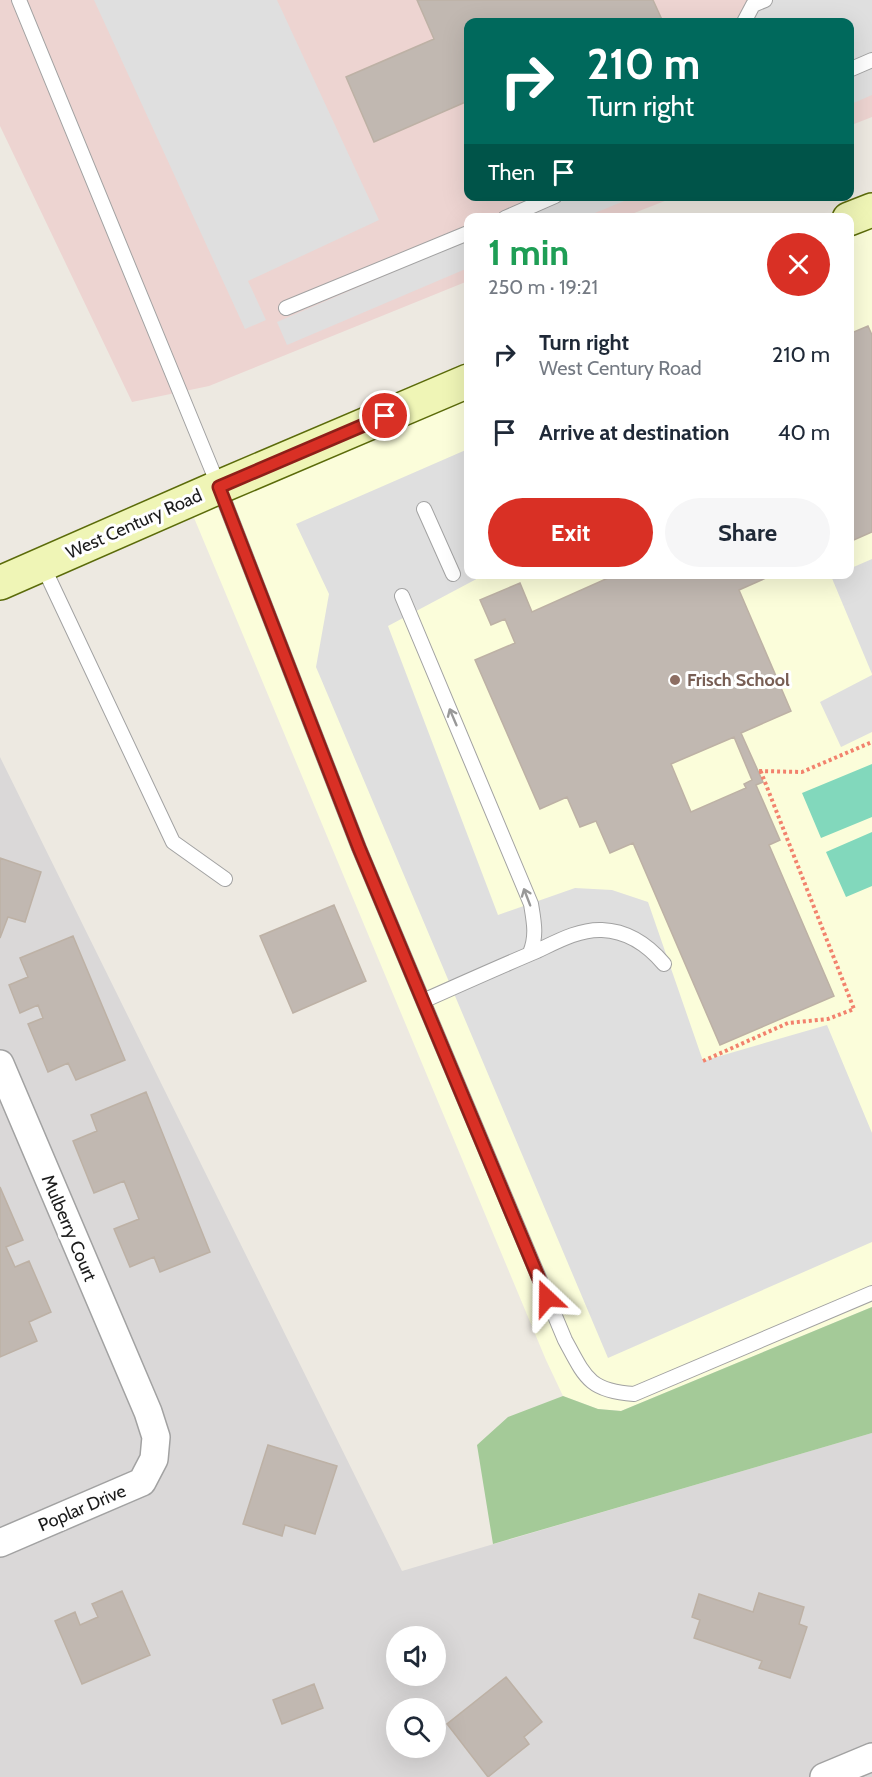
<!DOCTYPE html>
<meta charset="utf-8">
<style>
:root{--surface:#fff;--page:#f6f6f7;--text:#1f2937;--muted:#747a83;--accent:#d93025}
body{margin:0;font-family:Cabin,sans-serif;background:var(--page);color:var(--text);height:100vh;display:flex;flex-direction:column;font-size:22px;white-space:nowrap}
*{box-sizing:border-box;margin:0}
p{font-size:20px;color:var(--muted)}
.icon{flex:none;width:33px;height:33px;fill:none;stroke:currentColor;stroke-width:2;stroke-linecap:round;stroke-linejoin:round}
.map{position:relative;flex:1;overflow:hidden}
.side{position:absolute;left:464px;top:213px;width:390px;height:366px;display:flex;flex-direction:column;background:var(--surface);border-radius:12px;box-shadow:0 6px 24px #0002}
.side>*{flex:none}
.banner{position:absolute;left:464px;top:18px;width:390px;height:183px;border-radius:12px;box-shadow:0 6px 24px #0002;background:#00695c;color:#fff;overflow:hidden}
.fabs{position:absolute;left:386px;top:1626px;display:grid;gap:12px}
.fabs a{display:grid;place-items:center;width:60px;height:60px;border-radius:50%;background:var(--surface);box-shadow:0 6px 24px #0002;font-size:30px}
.pin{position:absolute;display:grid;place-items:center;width:51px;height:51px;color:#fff;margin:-26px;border:3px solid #fff;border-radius:50%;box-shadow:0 2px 6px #0007}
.me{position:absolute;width:66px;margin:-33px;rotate:337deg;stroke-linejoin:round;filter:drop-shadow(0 0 4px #0008)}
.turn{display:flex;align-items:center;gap:21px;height:126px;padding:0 24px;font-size:27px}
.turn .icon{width:78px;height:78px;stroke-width:2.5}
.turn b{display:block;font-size:42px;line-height:51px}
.then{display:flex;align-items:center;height:57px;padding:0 24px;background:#0003;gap:12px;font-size:22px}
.round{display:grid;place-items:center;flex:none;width:63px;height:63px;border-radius:32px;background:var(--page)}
.summary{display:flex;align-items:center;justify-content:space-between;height:102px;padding:0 24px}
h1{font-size:36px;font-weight:700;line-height:45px;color:#1e9e55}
.button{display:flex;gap:12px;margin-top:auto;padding:12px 24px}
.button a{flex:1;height:69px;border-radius:36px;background:var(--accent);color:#fff;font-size:24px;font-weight:700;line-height:69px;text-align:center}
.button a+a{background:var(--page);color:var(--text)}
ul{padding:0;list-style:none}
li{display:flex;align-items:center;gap:18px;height:78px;padding:0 24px}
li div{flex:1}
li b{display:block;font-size:22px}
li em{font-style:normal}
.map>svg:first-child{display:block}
.residential{fill:#dad8d8;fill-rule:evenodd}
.commercial{fill:#edd4d1}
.education{fill:#fbfdda}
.forest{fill:#a4ca98}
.pitch{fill:#82d8bc}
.parking{fill:#dfdfdf}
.building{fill:#c1b8b1;stroke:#bdb1a5;stroke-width:1.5;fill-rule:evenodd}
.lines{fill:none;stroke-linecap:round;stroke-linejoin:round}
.lane-casing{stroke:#a2a2a2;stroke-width:16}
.street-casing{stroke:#a2a2a2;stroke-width:30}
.secondary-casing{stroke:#5b6b0a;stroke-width:36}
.path{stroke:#f2826d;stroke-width:4;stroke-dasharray:3 3;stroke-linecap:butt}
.lane{stroke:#fff;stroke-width:14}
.street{stroke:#fff;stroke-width:27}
.secondary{stroke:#eff5b6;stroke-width:33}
.oneway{stroke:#989898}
.route-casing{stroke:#8d1f18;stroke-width:15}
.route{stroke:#d93025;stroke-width:10}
.education-dot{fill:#8d6e63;stroke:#fff;stroke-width:2}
.labels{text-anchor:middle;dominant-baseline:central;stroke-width:6;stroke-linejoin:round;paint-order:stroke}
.street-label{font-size:18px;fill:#1b1b1b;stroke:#fff}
.education-label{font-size:18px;font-weight:bold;fill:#785e54;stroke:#fff;text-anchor:start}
</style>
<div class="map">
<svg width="872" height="1777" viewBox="0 0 872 1777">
<rect width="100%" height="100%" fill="#ede9e1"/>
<path class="residential" d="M 0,757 L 402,1571 L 872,1433 L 872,1777 L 0,1777 ZM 396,1636 L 435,1636 L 435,1676 L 396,1676 ZM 396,1708 L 435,1708 L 435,1748 L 396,1748 Z"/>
<path class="commercial" d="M 0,0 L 872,0 L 872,117 L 849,126 L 849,22 L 468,22 L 468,196 L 675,197 L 624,217 L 468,218 L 468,281 L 209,386 L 132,402 L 0,126 Z"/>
<path class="education" d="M 872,210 L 872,1307 L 621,1411 L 598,1409 L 563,1396 L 546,1360 L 187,501 L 468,381 L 468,574 L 849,574 L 849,219 Z"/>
<path class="forest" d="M 872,1307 L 872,1433 L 493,1544 L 477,1445 L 508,1417 L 563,1396 L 598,1409 L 621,1411 Z"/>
<path class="pitch" d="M 872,764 L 872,817 L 821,838 L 802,793 Z
M 872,832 L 872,886 L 846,897 L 826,852 Z"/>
<path class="parking" d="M 94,0 L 277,0 L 379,220 L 248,281 L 266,320 L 245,329 Z
M 748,0 L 872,0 L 872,95 L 849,105 L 849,22 L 758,22 Z
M 571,197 L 634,197 L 585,217 L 522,218 Z
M 468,240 L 468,268 L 287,345 L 277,322 Z
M 468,449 L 468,574 L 484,575 L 388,626 L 498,915 L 575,888 L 612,890 L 648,902 L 703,1061 L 827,1025 L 872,1133 L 872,1242 L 608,1358 L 316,667 L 329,594 L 296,524 Z
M 872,559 L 872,674 L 831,576 L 849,574 L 849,569 Z
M 872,675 L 872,732 L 841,747 L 820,702 Z"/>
<path class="building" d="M 417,0 L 653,0 L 663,22 L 468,22 L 468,101 L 374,142 L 346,77 L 434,39 Z
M 868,326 L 872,335 L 872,532 L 849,542 L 849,334 Z
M 617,574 L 775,574 L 739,590 L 791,711 L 741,733 L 763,782 L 756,785 L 780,840 L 769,845 L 834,996 L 720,1045 L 633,843 L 610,853 L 596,821 L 580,827 L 567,797 L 540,809 L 475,660 L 515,643 L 505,619 L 491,625 L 480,600 L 520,583 L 532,612 ZM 734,737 L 752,780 L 744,784 L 746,788 L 691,812 L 671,764 Z
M 0,858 L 41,872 L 25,922 L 8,917 L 0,938 Z
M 334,905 L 366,981 L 293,1013 L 260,936 Z
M 73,936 L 125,1060 L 76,1080 L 68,1063 L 48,1072 L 28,1024 L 43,1018 L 38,1005 L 20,1013 L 9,985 L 28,977 L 20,958 Z
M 146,1092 L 210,1252 L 160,1272 L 154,1257 L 130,1267 L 114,1229 L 139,1219 L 124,1181 L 94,1193 L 73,1141 L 97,1131 L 91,1115 Z
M 0,1187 L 23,1240 L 6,1247 L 15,1267 L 29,1261 L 51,1312 L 29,1322 L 37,1341 L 0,1357 Z
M 268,1445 L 337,1466 L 315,1534 L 285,1525 L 282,1536 L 243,1524 Z
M 122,1591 L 150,1655 L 82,1684 L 55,1621 L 75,1612 L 80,1625 L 98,1617 L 92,1604 Z
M 759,1593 L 804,1607 L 799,1624 L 807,1627 L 790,1678 L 759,1668 L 762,1661 L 694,1638 L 700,1620 L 692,1617 L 699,1594 L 753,1612 Z
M 506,1677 L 542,1722 L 524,1737 L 529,1744 L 488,1777 L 447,1724 Z
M 314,1684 L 323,1708 L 282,1724 L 273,1700 Z"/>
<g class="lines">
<defs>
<path id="lane" d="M 19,0 L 219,487 L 359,848 L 565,1340 C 585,1377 589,1391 634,1394 L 872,1293
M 744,22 L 753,5 L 765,0
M 849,70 L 872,60
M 505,218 L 555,196
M 286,308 L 468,233
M 424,509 L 453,574
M 42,564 L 173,842 L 225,879
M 402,596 L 531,904 C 534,922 537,936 530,953
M 423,1001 C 461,984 499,967 537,951 C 556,942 579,929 602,930 C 627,931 648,945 664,964"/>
<path id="street" d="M 0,1064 L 148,1412 L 156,1437 L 154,1459 L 142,1482 L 0,1543
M 824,1777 L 872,1757"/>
<path id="secondary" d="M 849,219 L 872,210
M 0,583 L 219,487 L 468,381"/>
</defs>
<use href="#lane" class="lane-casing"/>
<use href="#street" class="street-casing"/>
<use href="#secondary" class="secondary-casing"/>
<path class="path" d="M 703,1061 L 788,1023 L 828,1019 L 854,1009 L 761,772 L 758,771 L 802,772 L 872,742"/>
<use href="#lane" class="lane"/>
<use href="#street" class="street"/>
<use href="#secondary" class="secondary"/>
</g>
<defs><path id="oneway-shaft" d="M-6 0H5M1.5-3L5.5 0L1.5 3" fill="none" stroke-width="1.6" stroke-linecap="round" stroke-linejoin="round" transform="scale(1.5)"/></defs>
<g class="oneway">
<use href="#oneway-shaft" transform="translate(453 717) rotate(-113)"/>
<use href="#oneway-shaft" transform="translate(527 897) rotate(-111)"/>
</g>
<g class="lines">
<defs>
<path id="route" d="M 385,416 L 219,487 L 359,848 L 547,1298"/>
</defs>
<use href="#route" class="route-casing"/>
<use href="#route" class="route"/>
</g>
<circle class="education-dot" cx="675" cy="680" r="6"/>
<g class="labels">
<g class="street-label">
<text transform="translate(134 524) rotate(-24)">West Century Road</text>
<text transform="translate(69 1228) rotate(67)">Mulberry Court</text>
<text transform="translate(82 1508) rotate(-23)">Poplar Drive</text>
</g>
<g class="education-label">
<text x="687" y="680">Frisch School</text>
</g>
</g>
</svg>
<div class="fabs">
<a><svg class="icon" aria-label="sound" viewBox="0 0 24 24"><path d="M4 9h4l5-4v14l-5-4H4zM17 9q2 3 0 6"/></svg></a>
<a><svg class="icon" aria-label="search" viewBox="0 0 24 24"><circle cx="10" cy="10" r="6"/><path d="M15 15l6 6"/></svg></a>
</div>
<div class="pin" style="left:385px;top:416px;background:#d93025"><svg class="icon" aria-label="arrive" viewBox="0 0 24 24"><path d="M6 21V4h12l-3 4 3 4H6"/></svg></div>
<svg class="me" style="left:547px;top:1298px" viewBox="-20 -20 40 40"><path d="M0-17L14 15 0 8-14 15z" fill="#d93025" stroke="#fff" stroke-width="4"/></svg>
<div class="banner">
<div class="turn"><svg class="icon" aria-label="right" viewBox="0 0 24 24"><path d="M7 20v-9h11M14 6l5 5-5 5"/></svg><div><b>210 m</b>Turn right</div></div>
<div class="then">Then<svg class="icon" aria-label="arrive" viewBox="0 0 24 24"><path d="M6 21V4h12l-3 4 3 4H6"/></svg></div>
</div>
<section class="side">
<div class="summary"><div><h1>1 min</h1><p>250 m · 19:21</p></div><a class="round" style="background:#d93025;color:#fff"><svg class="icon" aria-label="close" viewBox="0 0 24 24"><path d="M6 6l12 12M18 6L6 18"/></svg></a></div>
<ul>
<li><svg class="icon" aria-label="right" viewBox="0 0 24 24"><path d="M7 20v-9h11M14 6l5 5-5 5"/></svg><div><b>Turn right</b><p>West Century Road</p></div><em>210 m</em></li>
<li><svg class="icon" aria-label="arrive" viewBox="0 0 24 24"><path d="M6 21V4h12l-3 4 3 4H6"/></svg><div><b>Arrive at destination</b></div><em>40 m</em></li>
</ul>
<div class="button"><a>Exit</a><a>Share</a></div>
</section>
</div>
